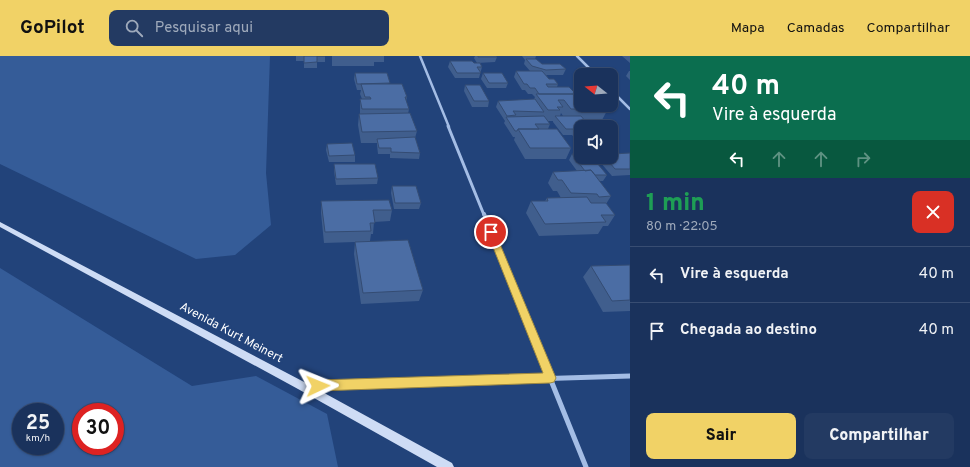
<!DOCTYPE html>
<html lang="pt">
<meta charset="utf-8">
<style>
:root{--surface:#1a325c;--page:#233a62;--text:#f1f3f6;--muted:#9faabb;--line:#384d72;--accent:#f1d266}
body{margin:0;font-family:Overpass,sans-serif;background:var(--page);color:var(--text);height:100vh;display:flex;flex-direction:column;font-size:15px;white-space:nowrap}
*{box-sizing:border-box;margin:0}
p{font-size:13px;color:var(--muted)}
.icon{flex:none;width:22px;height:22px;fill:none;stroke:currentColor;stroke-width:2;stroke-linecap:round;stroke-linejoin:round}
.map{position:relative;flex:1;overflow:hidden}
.side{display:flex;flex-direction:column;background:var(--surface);width:340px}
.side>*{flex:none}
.hud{background:#0b6e4f;color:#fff;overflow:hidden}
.needle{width:26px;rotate:287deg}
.controls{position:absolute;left:574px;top:12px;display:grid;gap:8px}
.controls a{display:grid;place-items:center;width:44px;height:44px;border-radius:8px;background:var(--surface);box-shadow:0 1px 3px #0004,0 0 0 1px var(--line);font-size:20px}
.speed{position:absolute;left:12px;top:347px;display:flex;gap:8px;font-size:20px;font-weight:700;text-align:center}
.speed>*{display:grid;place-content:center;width:52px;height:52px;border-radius:50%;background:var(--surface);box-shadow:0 1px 3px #0004,0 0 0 1px var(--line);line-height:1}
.speed small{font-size:10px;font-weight:400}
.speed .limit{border:6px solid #d22;background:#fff;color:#111}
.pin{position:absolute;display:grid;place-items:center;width:34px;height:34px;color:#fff;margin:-17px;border:2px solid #fff;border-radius:50%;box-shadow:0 1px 4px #0007}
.me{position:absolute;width:44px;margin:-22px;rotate:88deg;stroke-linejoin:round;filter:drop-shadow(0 0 3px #0008)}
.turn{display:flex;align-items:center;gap:14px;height:84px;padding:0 16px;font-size:18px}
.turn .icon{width:52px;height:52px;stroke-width:2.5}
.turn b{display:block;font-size:28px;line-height:34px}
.lanes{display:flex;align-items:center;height:38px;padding:0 16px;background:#0003;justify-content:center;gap:20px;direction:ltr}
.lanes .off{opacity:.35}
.round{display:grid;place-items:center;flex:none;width:42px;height:42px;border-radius:8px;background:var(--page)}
.headline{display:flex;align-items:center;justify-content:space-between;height:68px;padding:0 16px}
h1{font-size:24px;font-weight:800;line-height:30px;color:#1e9e55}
.primary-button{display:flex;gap:8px;margin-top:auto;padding:8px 16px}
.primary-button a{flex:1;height:46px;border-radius:8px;background:var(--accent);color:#111;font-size:16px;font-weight:800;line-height:46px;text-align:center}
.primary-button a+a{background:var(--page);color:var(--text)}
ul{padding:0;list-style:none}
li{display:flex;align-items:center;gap:12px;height:56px;padding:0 16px;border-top:1px solid var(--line)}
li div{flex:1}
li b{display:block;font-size:15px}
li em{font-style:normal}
header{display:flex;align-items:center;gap:24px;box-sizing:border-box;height:56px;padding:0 20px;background:var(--accent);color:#111}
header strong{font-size:19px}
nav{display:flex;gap:22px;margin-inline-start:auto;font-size:14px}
.search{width:280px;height:36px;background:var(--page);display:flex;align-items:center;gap:10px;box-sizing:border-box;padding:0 14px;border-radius:8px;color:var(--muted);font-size:15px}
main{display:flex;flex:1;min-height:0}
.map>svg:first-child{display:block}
.green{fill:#355c98;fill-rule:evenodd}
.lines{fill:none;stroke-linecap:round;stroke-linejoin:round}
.street-far3{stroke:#a4bde5;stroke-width:2.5}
.street-far2{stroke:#a4bde5;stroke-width:3}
.street-far1{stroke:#a4bde5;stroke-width:4}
.street{stroke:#a4bde5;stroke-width:5}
.secondary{fill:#cedcf5;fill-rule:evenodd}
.wall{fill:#405e8d;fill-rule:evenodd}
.building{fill:#4b6da4;stroke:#344c73}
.route{fill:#f1d266;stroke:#9d8842}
.labels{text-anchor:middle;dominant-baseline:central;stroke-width:4;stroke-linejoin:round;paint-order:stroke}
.street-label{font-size:12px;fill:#fff;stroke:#22437a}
</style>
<header>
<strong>GoPilot</strong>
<div class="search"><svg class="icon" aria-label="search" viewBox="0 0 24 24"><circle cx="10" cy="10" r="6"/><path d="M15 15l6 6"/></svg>Pesquisar aqui</div>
<nav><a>Mapa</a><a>Camadas</a><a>Compartilhar</a></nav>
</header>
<main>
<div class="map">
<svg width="630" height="411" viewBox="0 0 630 411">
<rect width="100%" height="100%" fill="#22437a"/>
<path class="green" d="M 0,0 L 270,0 L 266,117 L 271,169 L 235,199 L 196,203 L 0,108 Z
M 0,212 L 192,330 L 256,320 L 327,358 L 338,411 L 0,411 ZM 21,356 L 55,356 L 55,390 L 21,390 ZM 81,356 L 115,356 L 115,390 L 81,390 Z"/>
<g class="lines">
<path class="street-far3" d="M 420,0 L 449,71
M 577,0 L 596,19
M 611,34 L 630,53"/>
<path class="street-far2" d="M 448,70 L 484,159"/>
<path class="street-far1" d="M 484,158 L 529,271"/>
<path class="street" d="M 529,270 L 586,411
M 307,330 L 630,320"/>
<path class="secondary" d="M 0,166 L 306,327 L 452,407 L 454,411 L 437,411 L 298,333 L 0,171 Z"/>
</g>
<path class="wall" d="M 296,0 L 325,0 L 325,6 L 317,6 L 317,12 L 304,12 L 304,5 L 296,5 Z
M 332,0 L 384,0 L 384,6 L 374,6 L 374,10 L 332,10 Z
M 475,0 L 496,0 L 497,1 L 495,6 L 477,7 L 474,2 Z
M 522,0 L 536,0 L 535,3 L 542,8 L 566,13 L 563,19 L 546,19 L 549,23 L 558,28 L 557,31 L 576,38 L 608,53 L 602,64 L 584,64 L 581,71 L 581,83 L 576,83 L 572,79 L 563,79 L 553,66 L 553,65 L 547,65 L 550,68 L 548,73 L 571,92 L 566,103 L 525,103 L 514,84 L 515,81 L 513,81 L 504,67 L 505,65 L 496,51 L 498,45 L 534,43 L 535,41 L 532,38 L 528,38 L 525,34 L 522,34 L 514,21 L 516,15 L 530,15 L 524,8 L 525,4 ZM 561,57 L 563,60 L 560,60 Z
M 622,0 L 630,0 L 630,7 Z
M 450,5 L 474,7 L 482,11 L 479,22 L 455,22 L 448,11 Z
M 629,15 L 630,15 L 630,24 L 626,20 Z
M 355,17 L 390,28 L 407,41 L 406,45 L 409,53 L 408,58 L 417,75 L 415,82 L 420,97 L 419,103 L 390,102 L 390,98 L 378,98 L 377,89 L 377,87 L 361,87 L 358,69 L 359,58 L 360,58 L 360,43 L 362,43 L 360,38 L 361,34 L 357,34 L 354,23 Z
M 483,17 L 508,27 L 506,32 L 487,32 L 481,23 Z
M 465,29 L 489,45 L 488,51 L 472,51 L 464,35 Z
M 327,88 L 355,99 L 355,106 L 329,106 L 326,94 Z
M 630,97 L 630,119 L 612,120 L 600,106 L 603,101 L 611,101 L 613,98 Z
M 572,98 L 607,119 L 603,125 L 599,125 L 611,140 L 606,148 L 615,159 L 608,170 L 603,170 L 598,178 L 539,180 L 526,157 L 531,145 L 545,145 L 547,142 L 561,142 L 557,135 L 553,135 L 548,127 L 553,116 L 577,115 L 569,104 Z
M 334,108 L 378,122 L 377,128 L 336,129 L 334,115 Z
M 392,130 L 421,147 L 419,153 L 394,153 L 391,137 Z
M 321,145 L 392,154 L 390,165 L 374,166 L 373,178 L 371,178 L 370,185 L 423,234 L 419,245 L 361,248 L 354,198 L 355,186 L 324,187 L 321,157 Z
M 630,209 L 630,255 L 603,256 L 583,221 L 591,210 Z"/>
<path class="building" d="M 304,0 L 325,0 L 317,0 L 317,6 L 304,7 Z
M 478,0 L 496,0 L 497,1 L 478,1 Z
M 526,3 L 536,3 L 542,8 L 560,8 L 566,13 L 546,14 L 532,10 Z
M 450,5 L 472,5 L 474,7 L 480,7 L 482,11 L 477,11 L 481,17 L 457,17 Z
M 516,15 L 542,15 L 549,23 L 554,23 L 558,28 L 546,28 L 548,31 L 569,31 L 576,38 L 539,38 L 535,32 L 530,32 L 527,28 L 524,28 Z
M 355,17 L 387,17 L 390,27 L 357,28 Z
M 483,17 L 502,17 L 508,27 L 489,27 Z
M 361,28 L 402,28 L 407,41 L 405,41 L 409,53 L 362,53 L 360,43 L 371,43 L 370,41 L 365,41 Z
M 465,29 L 480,29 L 489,45 L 474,45 Z
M 536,38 L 581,38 L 581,49 L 604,49 L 608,53 L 571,53 L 564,44 L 558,44 L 563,51 L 557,51 L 560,54 L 548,54 Z
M 535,43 L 544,56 L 513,55 L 516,59 L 507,60 L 498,45 Z
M 410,57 L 417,75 L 362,76 L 359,58 Z
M 544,60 L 550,68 L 535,68 L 539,73 L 518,73 L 517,75 L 515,75 L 506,61 Z
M 555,60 L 581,60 L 590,71 L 581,71 L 581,77 L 579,77 L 575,73 L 566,73 Z
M 518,73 L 557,73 L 571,92 L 530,92 Z
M 415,81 L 420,97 L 391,96 L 391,92 L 379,92 L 377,83 Z
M 352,87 L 355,99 L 329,100 L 327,88 Z
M 581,97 L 581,101 L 592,101 L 607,119 L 595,119 L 591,114 L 585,115 L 572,98 Z
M 630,97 L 630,113 L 615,113 L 605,101 L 611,101 L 611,99 L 614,99 L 613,98 Z
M 334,108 L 375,108 L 378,122 L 336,123 Z
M 591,114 L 611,140 L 599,141 L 597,138 L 571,137 L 562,124 L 558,124 L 553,116 Z
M 392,130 L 416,130 L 421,147 L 395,147 Z
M 587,141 L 591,147 L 606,147 L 615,159 L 601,159 L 606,166 L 545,168 L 531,145 L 548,145 L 547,142 Z
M 389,144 L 392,154 L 373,154 L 375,167 L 370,167 L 371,175 L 325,176 L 321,145 Z
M 408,184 L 423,234 L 363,237 L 355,186 Z
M 630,209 L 630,244 L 612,245 L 591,210 Z"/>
<path class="route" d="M 491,173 L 495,176 L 556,322 L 554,326 L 550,327 L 318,335 L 314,333 L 312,330 L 314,326 L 318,324 L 543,317 L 487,176 Z"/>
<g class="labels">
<g class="street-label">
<text transform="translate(231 277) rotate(28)">Avenida Kurt Meinert</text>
</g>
</g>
</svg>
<div class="controls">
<a><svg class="needle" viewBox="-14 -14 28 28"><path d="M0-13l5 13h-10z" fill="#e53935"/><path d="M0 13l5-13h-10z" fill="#9faabb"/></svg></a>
<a><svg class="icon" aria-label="sound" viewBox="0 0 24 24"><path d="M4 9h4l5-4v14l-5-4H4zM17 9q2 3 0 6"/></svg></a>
</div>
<div class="speed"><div>25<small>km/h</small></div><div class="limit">30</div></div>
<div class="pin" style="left:491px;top:176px;background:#d93025"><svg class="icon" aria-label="arrive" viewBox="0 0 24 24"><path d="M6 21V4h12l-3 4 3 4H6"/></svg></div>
<svg class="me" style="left:318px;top:330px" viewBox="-20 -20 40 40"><path d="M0-17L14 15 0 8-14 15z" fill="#f1d266" stroke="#fff" stroke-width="4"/></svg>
</div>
<section class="side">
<div class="hud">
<div class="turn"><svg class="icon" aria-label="left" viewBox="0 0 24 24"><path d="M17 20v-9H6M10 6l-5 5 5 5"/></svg><div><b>40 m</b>Vire à esquerda</div></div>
<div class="lanes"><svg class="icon" aria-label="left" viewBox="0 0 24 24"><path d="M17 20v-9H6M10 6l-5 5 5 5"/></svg><svg class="icon off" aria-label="ahead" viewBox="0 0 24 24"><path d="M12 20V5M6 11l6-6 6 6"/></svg><svg class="icon off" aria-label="ahead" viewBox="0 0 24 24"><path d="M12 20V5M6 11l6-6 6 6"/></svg><svg class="icon off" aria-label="right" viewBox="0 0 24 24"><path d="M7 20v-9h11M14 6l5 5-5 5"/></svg></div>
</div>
<div class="headline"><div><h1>1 min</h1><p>80 m · 22:05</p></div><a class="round" style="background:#d93025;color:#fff"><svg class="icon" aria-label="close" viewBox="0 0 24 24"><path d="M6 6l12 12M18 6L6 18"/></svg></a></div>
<ul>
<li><svg class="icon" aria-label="left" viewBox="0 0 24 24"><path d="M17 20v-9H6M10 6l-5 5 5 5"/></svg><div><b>Vire à esquerda</b></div><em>40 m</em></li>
<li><svg class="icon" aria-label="arrive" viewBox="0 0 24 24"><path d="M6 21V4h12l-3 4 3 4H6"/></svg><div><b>Chegada ao destino</b></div><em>40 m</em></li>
</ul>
<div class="primary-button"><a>Sair</a><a>Compartilhar</a></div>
</section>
</main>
